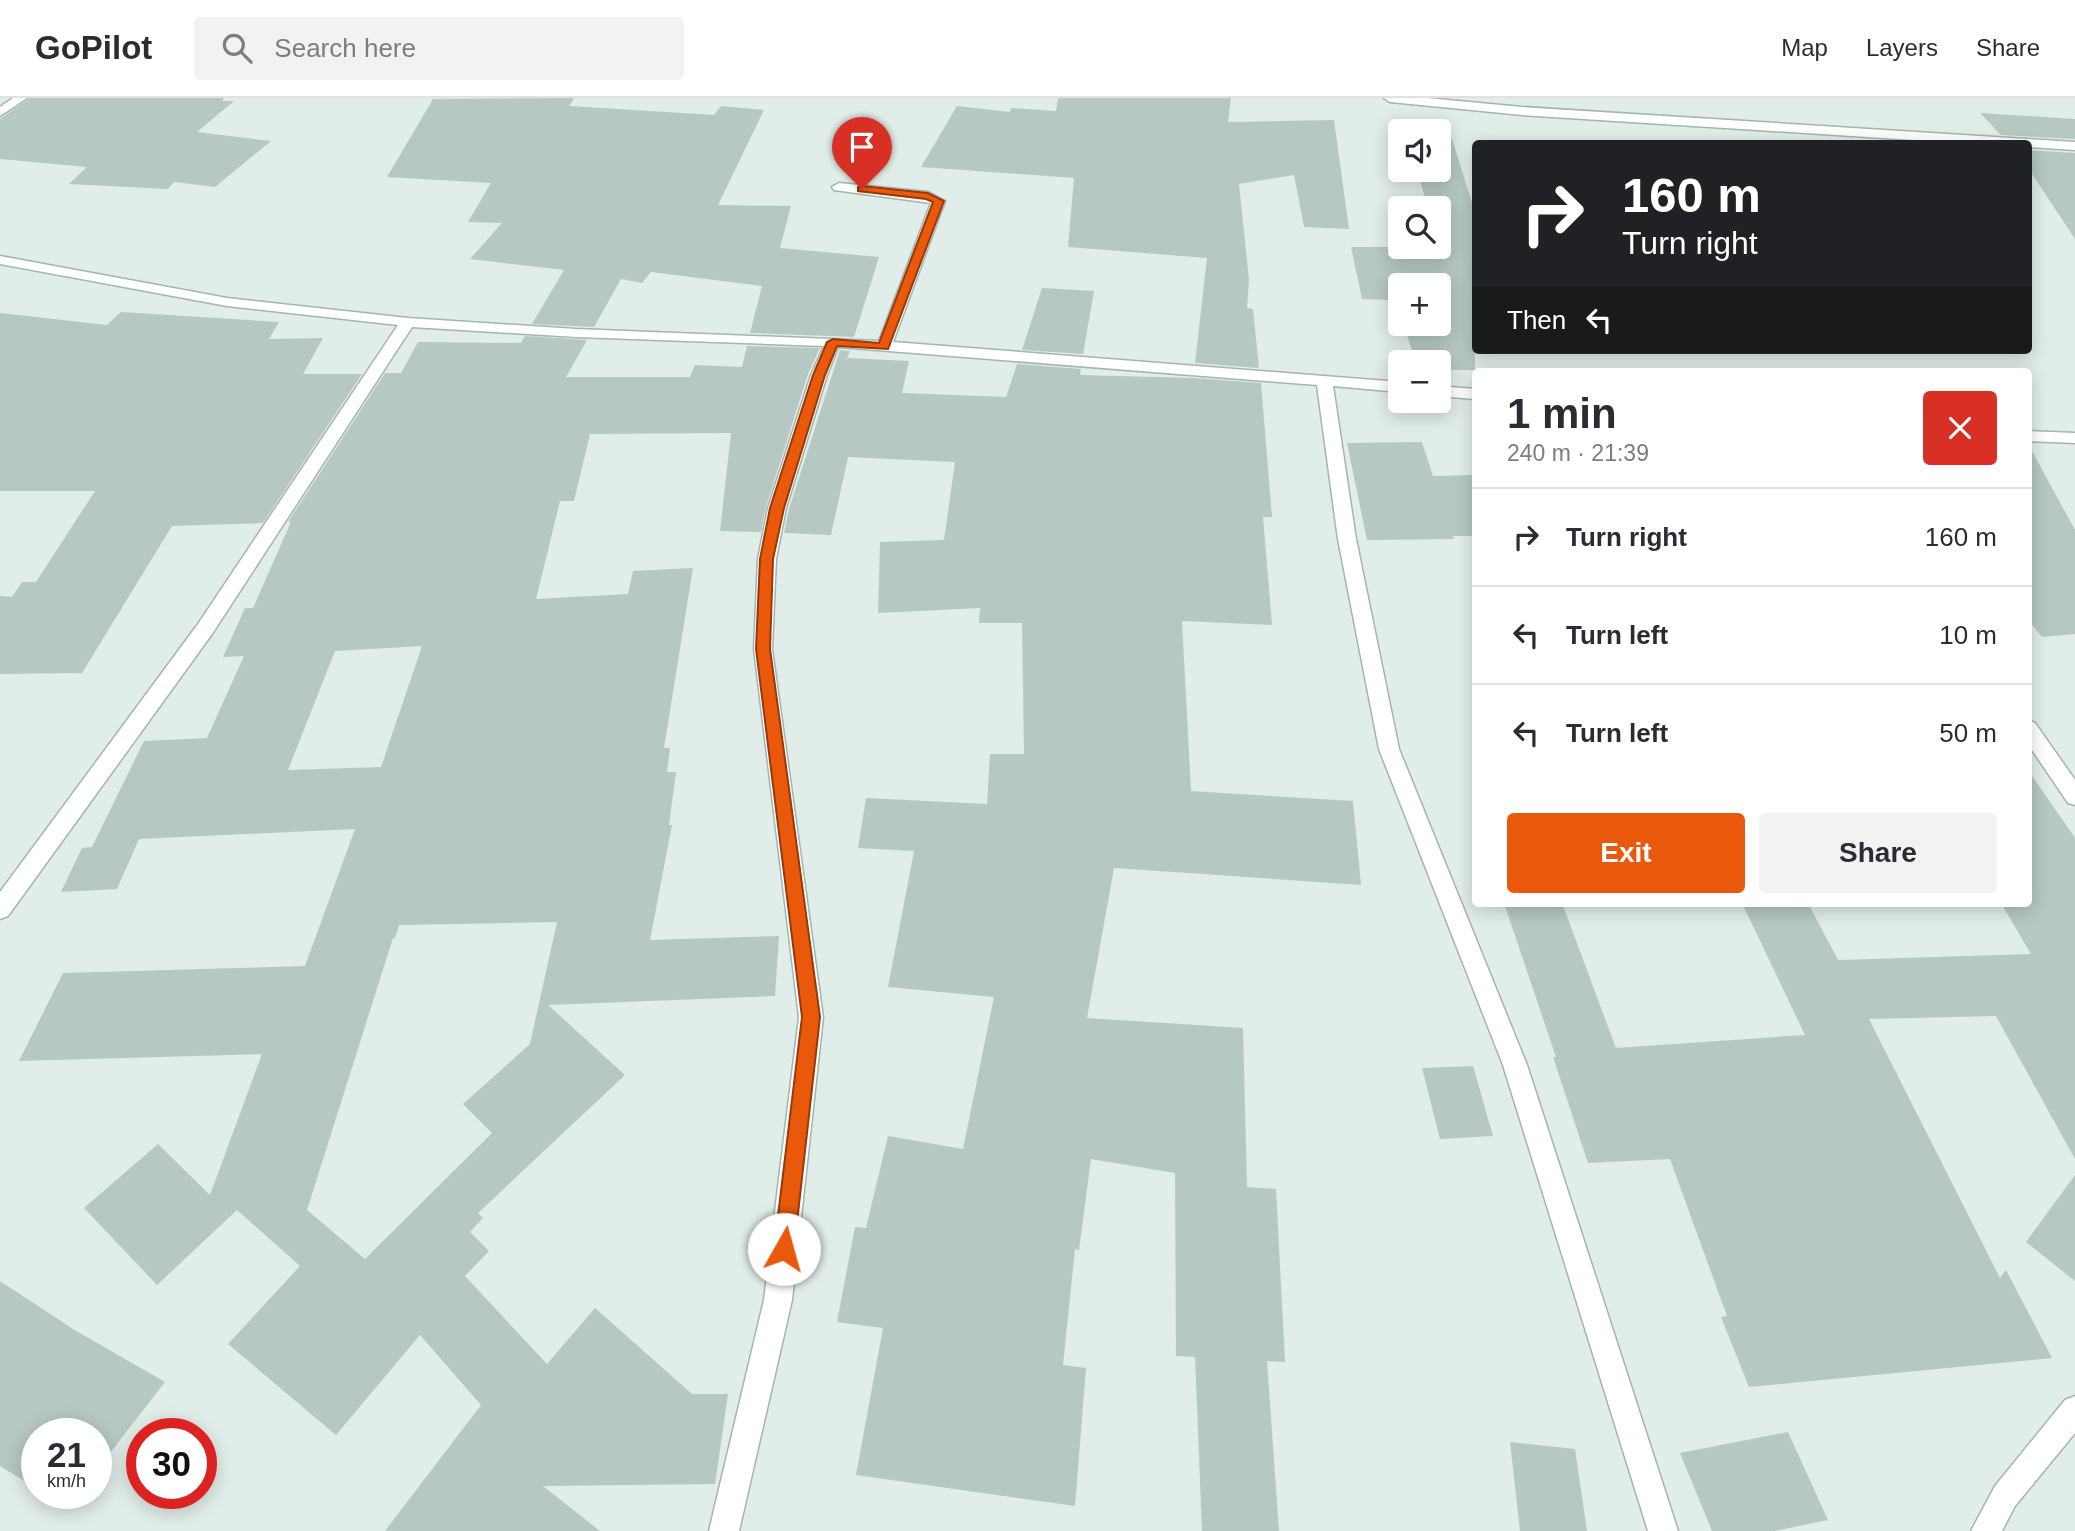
<!DOCTYPE html>
<meta charset="utf-8">
<style>
:root{--surface:#fff;--page:#f2f2f3;--text:#2b2b33;--muted:#7c7c81;--line:#e1e1e2;--accent:#ea580c}
body{margin:0;font-family:Arial,sans-serif;background:var(--page);color:var(--text);height:100vh;display:flex;flex-direction:column;font-size:26px;white-space:nowrap}
*{box-sizing:border-box;margin:0}
p{font-size:23px;color:var(--muted)}
.icon{flex:none;width:38px;height:38px;fill:none;stroke:currentColor;stroke-width:2;stroke-linecap:round;stroke-linejoin:round}
.map{position:relative;flex:1;overflow:hidden}
.panel{position:absolute;left:1472px;top:270px;width:560px;height:539px;display:flex;flex-direction:column;background:var(--surface);border-radius:7px;box-shadow:0 4px 18px #0003}
.panel>*{flex:none}
.hud{position:absolute;left:1472px;top:42px;width:560px;height:214px;border-radius:7px;box-shadow:0 4px 18px #0003;background:#202124;color:#fff;overflow:hidden}
.controls{position:absolute;left:1388px;top:21px;display:grid;gap:14px}
.controls a{display:grid;place-items:center;width:63px;height:63px;border-radius:7px;background:var(--surface);box-shadow:0 4px 18px #0003;font-size:35px}
.speed{position:absolute;left:21px;top:1320px;display:flex;gap:14px;font-size:35px;font-weight:700;text-align:center}
.speed>*{display:grid;place-content:center;width:91px;height:91px;border-radius:50%;background:var(--surface);box-shadow:0 4px 18px #0003;line-height:1}
.speed small{font-size:18px;font-weight:400}
.speed .limit{border:10px solid #d22;background:#fff;color:#111}
.pin{position:absolute;display:grid;place-items:center;width:60px;height:60px;color:#fff;margin:-72px -30px;border-radius:50% 50% 50% 0;rotate:-45deg;box-shadow:0 0 7px #0007}
.pin .icon{rotate:45deg}
.me{position:absolute;width:77px;margin:-38px;rotate:7deg;stroke-linejoin:round;filter:drop-shadow(0 0 5px #0008)}
.turn{display:flex;align-items:center;gap:24px;height:147px;padding:0 35px;font-size:32px}
.turn .icon{width:91px;height:91px;stroke-width:2.5}
.turn b{display:block;font-size:49px;line-height:60px}
.then{display:flex;align-items:center;height:66px;padding:0 35px;background:#0003;gap:14px;font-size:26px}
.round{display:grid;place-items:center;flex:none;width:74px;height:74px;border-radius:7px;background:var(--page)}
.overview{display:flex;align-items:center;justify-content:space-between;height:119px;padding:0 35px}
h1{font-size:42px;font-weight:700;line-height:52px}
.button{display:flex;gap:14px;margin-top:auto;padding:14px 35px}
.button a{flex:1;height:80px;border-radius:7px;background:var(--accent);color:#fff;font-size:28px;font-weight:700;line-height:80px;text-align:center}
.button a+a{background:var(--page);color:var(--text)}
ul{padding:0;list-style:none}
li{display:flex;align-items:center;gap:21px;height:98px;padding:0 35px;border-top:2px solid var(--line)}
li div{flex:1}
li b{display:block;font-size:26px}
li em{font-style:normal}
header{display:flex;align-items:center;gap:42px;box-sizing:border-box;height:98px;padding:0 35px;background:var(--surface);border-bottom:2px solid var(--line)}
header strong{font-size:33px}
nav{display:flex;gap:38px;margin-inline-start:auto;font-size:24px}
.search{width:490px;height:63px;background:var(--page);display:flex;align-items:center;gap:18px;box-sizing:border-box;padding:0 24px;border-radius:7px;color:var(--muted);font-size:26px}
.map>svg:first-child{display:block}
.building{fill:#b6c8c1;fill-rule:evenodd}
.lines{fill:none;stroke-linecap:round;stroke-linejoin:round}
.street-casing{stroke:#a3b5b0;stroke-width:3}
.street{fill:#fff;fill-rule:evenodd}
.route{fill:#ea580c;stroke:#983908;stroke-width:2}
</style>
<header>
<strong>GoPilot</strong>
<div class="search"><svg class="icon" aria-label="search" viewBox="0 0 24 24"><circle cx="10" cy="10" r="6"/><path d="M15 15l6 6"/></svg>Search here</div>
<nav><a>Map</a><a>Layers</a><a>Share</a></nav>
</header>
<div class="map">
<svg width="2075" height="1433" viewBox="0 0 2075 1433">
<rect width="100%" height="100%" fill="#e1ede8"/>
<path class="building" d="M 30,0 L 224,0 L 222,3 L 234,3 L 197,34 L 271,43 L 215,89 L 174,84 L 168,91 L 69,86 L 87,69 L 0,61 L 0,21 Z
M 574,0 L 569,8 L 714,17 L 721,8 L 764,12 L 718,107 L 791,108 L 780,150 L 879,159 L 854,239 L 750,235 L 762,188 L 651,174 L 642,185 L 621,181 L 594,229 L 532,226 L 564,172 L 470,161 L 502,125 L 468,124 L 491,85 L 387,79 L 433,1 Z
M 1058,0 L 1231,0 L 1228,24 L 1334,22 L 1349,131 L 1304,129 L 1294,77 L 1239,86 L 1249,182 L 1247,210 L 1253,211 L 1259,270 L 1195,265 L 1207,160 L 1068,149 L 1074,80 L 921,69 L 957,8 L 1010,14 L 1011,10 L 1056,13 Z
M 1980,15 L 2075,21 L 2075,41 L 2001,37 Z
M 1452,41 L 1475,114 L 1475,272 L 1438,272 L 1438,264 L 1416,264 L 1403,226 L 1438,226 L 1438,187 L 1400,187 L 1400,217 L 1395,202 L 1362,201 L 1351,149 L 1439,149 L 1438,110 L 1428,110 L 1417,72 L 1438,72 L 1438,42 Z
M 2028,52 L 2075,55 L 2075,141 L 2028,70 Z
M 1042,190 L 1094,193 L 1083,256 L 1022,252 Z
M 121,214 L 279,224 L 269,241 L 323,240 L 303,276 L 362,276 L 263,425 L 172,428 L 82,575 L 0,576 L 0,498 L 12,499 L 22,484 L 36,484 L 95,393 L 0,393 L 0,215 L 107,227 Z
M 525,238 L 587,242 L 566,279 L 690,279 L 695,267 L 742,269 L 747,248 L 820,250 L 808,276 L 766,409 L 761,434 L 720,433 L 731,335 L 590,336 L 574,403 L 560,403 L 536,501 L 628,496 L 633,473 L 693,470 L 664,650 L 670,650 L 667,674 L 676,674 L 669,727 L 672,727 L 650,842 L 779,838 L 775,898 L 548,907 L 625,977 L 478,1115 L 483,1120 L 470,1134 L 489,1153 L 465,1178 L 547,1266 L 595,1210 L 692,1296 L 728,1296 L 715,1386 L 543,1388 L 600,1433 L 385,1433 L 481,1307 L 420,1237 L 336,1337 L 228,1246 L 300,1168 L 237,1112 L 157,1187 L 84,1110 L 158,1046 L 210,1097 L 262,956 L 19,963 L 63,875 L 305,868 L 355,731 L 139,741 L 117,791 L 61,794 L 82,750 L 92,749 L 144,643 L 207,640 L 244,558 L 223,559 L 245,510 L 253,510 L 291,424 L 288,424 L 385,275 L 401,275 L 418,244 L 521,245 ZM 422,548 L 381,669 L 288,672 L 335,553 ZM 557,824 L 530,946 L 463,1006 L 492,1035 L 365,1161 L 307,1112 L 393,840 L 395,840 L 399,827 Z
M 840,252 L 850,253 L 847,260 L 909,263 L 902,295 L 1006,299 L 1017,266 L 1081,271 L 1080,277 L 1193,280 L 1261,285 L 1272,419 L 1263,419 L 1272,527 L 1182,523 L 1191,693 L 1353,703 L 1361,787 L 1114,770 L 1087,920 L 1243,930 L 1247,1089 L 1276,1091 L 1285,1264 L 1267,1263 L 1279,1433 L 1202,1433 L 1195,1259 L 1176,1258 L 1175,1075 L 1091,1061 L 1079,1152 L 1075,1151 L 1063,1267 L 1086,1270 L 1075,1408 L 856,1377 L 883,1230 L 837,1224 L 855,1129 L 866,1130 L 888,1038 L 963,1051 L 994,899 L 888,889 L 914,753 L 858,750 L 866,700 L 987,706 L 990,656 L 1024,656 L 1022,525 L 979,525 L 980,510 L 878,515 L 880,444 L 944,442 L 955,364 L 848,359 L 831,437 L 784,435 L 789,411 Z
M 1422,344 L 1433,378 L 1475,377 L 1475,438 L 1453,438 L 1454,441 L 1367,442 L 1347,345 Z
M 2028,346 L 2075,432 L 2075,536 L 2042,539 L 2028,522 Z
M 2028,672 L 2075,740 L 2075,1061 L 1996,918 L 1869,921 L 2000,1180 L 2006,1172 L 2052,1260 L 1749,1289 L 1721,1219 L 1727,1218 L 1670,1061 L 1588,1065 L 1553,959 L 1556,959 L 1505,808 L 1562,805 L 1616,950 L 1805,937 L 1742,805 L 1808,805 L 1838,862 L 2031,856 L 2001,805 L 2028,805 Z
M 1473,968 L 1493,1038 L 1440,1041 L 1422,970 Z
M 2075,1077 L 2075,1183 L 2026,1144 Z
M 0,1183 L 73,1231 L 165,1284 L 96,1373 L 96,1335 L 37,1335 L 37,1391 L 0,1368 Z
M 1788,1334 L 1828,1422 L 1774,1433 L 1712,1433 L 1680,1355 Z
M 1510,1344 L 1575,1351 L 1587,1433 L 1520,1433 Z
M 42,1395 L 79,1395 L 67,1410 Z"/>
<g class="lines">
<defs>
<path id="street" d="M 13,0 L 27,0 L 0,18 L 0,9 Z
M 1384,0 L 1427,0 L 1522,9 L 2075,44 L 2075,52 L 2028,49 L 2028,46 L 1976,46 L 1522,17 L 1390,4 Z
M 839,85 L 928,94 L 945,103 L 893,244 L 1400,284 L 1400,294 L 1333,288 L 1356,441 L 1399,651 L 1527,967 L 1678,1433 L 1648,1433 L 1503,967 L 1379,651 L 1338,441 L 1317,287 L 838,249 L 827,277 L 786,410 L 776,461 L 772,551 L 823,919 L 792,1202 L 739,1433 L 709,1433 L 764,1202 L 799,919 L 754,551 L 758,461 L 768,410 L 811,277 L 824,248 L 576,239 L 412,229 L 212,536 L 8,818 L 0,821 L 0,794 L 198,526 L 398,227 L 227,208 L 0,166 L 0,158 L 227,200 L 408,220 L 576,231 L 879,243 L 931,105 L 834,92 L 832,89 Z
M 1438,288 L 1475,291 L 1475,301 L 1438,298 Z
M 2028,333 L 2075,335 L 2075,345 L 2028,343 Z
M 2028,622 L 2035,625 L 2075,682 L 2075,707 L 2068,705 L 2028,646 Z
M 2075,1298 L 2075,1335 L 2015,1408 L 2002,1433 L 1971,1433 L 1995,1388 L 2065,1302 Z"/>
</defs>
<use href="#street" class="street-casing"/>
<use href="#street" class="street"/>
</g>
<path class="route" d="M 862,88 L 928,95 L 944,103 L 888,251 L 837,248 L 825,277 L 784,410 L 773,461 L 770,551 L 820,919 L 794,1151 L 791,1158 L 784,1161 L 777,1158 L 774,1151 L 802,919 L 756,551 L 760,461 L 770,410 L 813,277 L 827,244 L 833,241 L 879,245 L 933,104 L 926,101 L 858,93 L 858,89 Z"/>
</svg>
<div class="controls">
<a><svg class="icon" aria-label="sound" viewBox="0 0 24 24"><path d="M4 9h4l5-4v14l-5-4H4zM17 9q2 3 0 6"/></svg></a>
<a><svg class="icon" aria-label="search" viewBox="0 0 24 24"><circle cx="10" cy="10" r="6"/><path d="M15 15l6 6"/></svg></a>
<a>+</a>
<a>−</a>
</div>
<div class="speed"><div>21<small>km/h</small></div><div class="limit">30</div></div>
<div class="pin" style="left:862px;top:91px;background:#d93025"><svg class="icon" aria-label="arrive" viewBox="0 0 24 24"><path d="M6 21V4h12l-3 4 3 4H6"/></svg></div>
<svg class="me" style="left:784px;top:1151px" viewBox="-20 -20 40 40"><circle r="19" fill="#fff"/><path d="M0-13L10 11 0 6-10 11z" fill="#ea580c"/></svg>
<div class="hud">
<div class="turn"><svg class="icon" aria-label="right" viewBox="0 0 24 24"><path d="M7 20v-9h11M14 6l5 5-5 5"/></svg><div><b>160 m</b>Turn right</div></div>
<div class="then">Then<svg class="icon" aria-label="left" viewBox="0 0 24 24"><path d="M17 20v-9H6M10 6l-5 5 5 5"/></svg></div>
</div>
<section class="panel">
<div class="overview"><div><h1>1 min</h1><p>240 m · 21:39</p></div><a class="round" style="background:#d93025;color:#fff"><svg class="icon" aria-label="close" viewBox="0 0 24 24"><path d="M6 6l12 12M18 6L6 18"/></svg></a></div>
<ul>
<li><svg class="icon" aria-label="right" viewBox="0 0 24 24"><path d="M7 20v-9h11M14 6l5 5-5 5"/></svg><div><b>Turn right</b></div><em>160 m</em></li>
<li><svg class="icon" aria-label="left" viewBox="0 0 24 24"><path d="M17 20v-9H6M10 6l-5 5 5 5"/></svg><div><b>Turn left</b></div><em>10 m</em></li>
<li><svg class="icon" aria-label="left" viewBox="0 0 24 24"><path d="M17 20v-9H6M10 6l-5 5 5 5"/></svg><div><b>Turn left</b></div><em>50 m</em></li>
</ul>
<div class="button"><a>Exit</a><a>Share</a></div>
</section>
</div>
